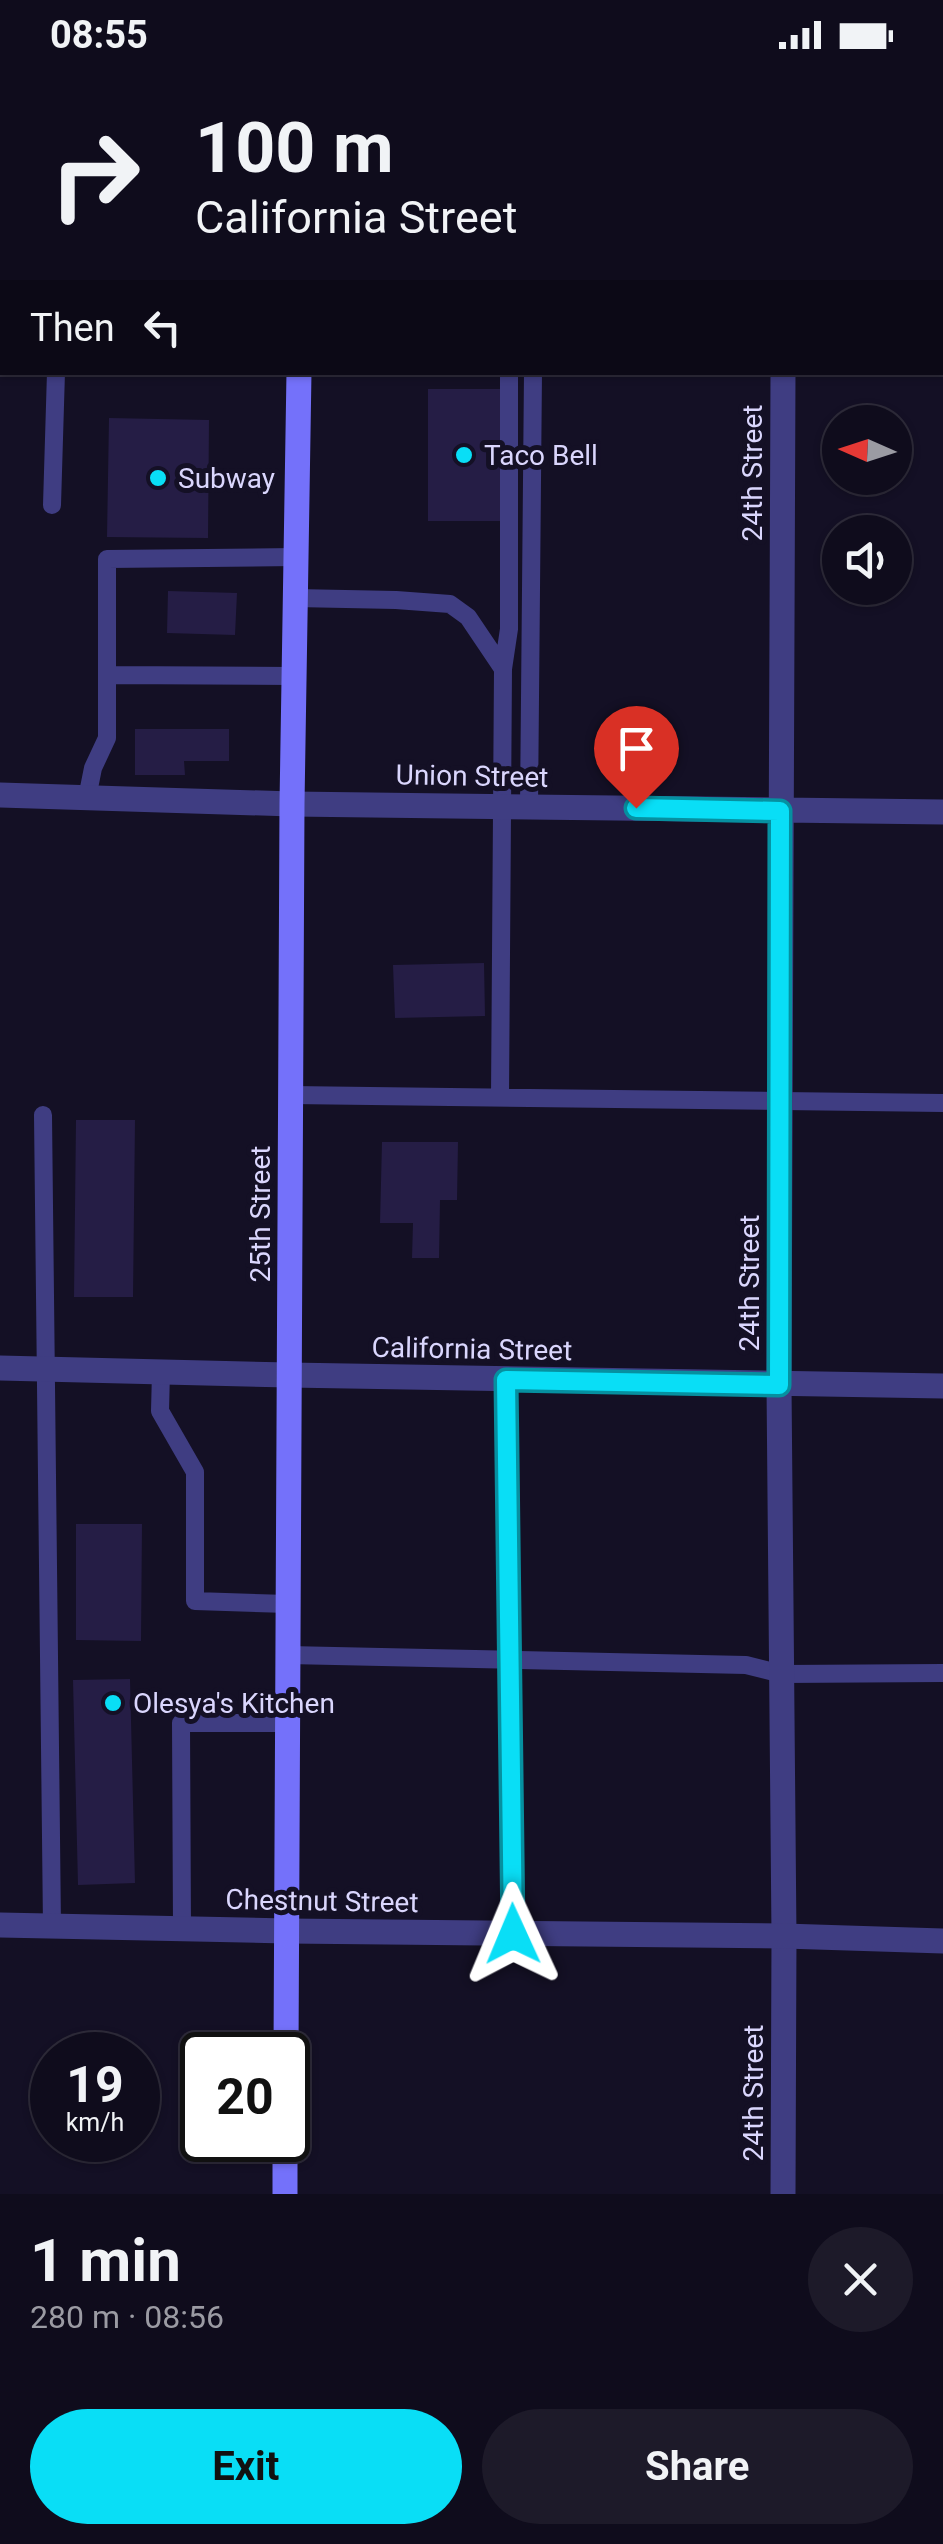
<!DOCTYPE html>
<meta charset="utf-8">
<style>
:root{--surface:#0f0c1c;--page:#1d1a29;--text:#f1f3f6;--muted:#9b9ba3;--line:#2f2c3b;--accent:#09def6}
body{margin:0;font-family:Roboto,sans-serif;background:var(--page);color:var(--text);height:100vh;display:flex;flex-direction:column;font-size:38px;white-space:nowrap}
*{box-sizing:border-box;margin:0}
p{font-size:32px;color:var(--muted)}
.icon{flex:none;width:55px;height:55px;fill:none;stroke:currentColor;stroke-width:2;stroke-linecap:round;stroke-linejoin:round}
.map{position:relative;height:2124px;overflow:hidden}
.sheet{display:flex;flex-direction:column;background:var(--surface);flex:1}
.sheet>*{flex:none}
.guide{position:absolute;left:0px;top:0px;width:945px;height:305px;box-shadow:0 2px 8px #0004,0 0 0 2px var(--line);background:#0f0c1c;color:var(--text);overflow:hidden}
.needle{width:65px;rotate:273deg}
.tools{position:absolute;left:822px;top:335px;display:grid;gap:20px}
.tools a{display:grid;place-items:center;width:90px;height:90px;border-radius:50%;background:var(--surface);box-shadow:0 2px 8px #0004,0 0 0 2px var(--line);font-size:50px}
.speed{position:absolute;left:30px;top:1962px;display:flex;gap:20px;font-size:50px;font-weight:700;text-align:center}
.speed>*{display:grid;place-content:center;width:130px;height:130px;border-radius:50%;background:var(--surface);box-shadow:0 2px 8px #0004,0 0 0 2px var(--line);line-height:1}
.speed small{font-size:25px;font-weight:400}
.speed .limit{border:5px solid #111;border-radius:15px;background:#fff;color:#111}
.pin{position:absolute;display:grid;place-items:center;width:85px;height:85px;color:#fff;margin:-102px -42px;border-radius:50% 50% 50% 0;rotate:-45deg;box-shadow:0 0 10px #0007}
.pin .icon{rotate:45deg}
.me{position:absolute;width:110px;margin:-55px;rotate:359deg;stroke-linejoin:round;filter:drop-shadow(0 0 8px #0008)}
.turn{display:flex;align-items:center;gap:35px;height:210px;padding:0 30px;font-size:45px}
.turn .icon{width:130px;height:130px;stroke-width:2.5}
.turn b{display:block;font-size:70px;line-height:85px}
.then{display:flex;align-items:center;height:95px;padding:0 30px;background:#0003;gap:20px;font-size:38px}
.round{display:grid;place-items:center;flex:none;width:105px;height:105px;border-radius:52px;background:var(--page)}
.headline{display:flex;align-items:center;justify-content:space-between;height:170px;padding:0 30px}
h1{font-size:60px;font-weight:700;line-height:75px}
.action{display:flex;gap:20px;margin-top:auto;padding:20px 30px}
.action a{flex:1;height:115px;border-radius:60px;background:var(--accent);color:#111;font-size:40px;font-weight:700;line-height:115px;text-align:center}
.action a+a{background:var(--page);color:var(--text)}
.status{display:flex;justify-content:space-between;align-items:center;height:70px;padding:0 50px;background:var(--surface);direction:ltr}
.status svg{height:28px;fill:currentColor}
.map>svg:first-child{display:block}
.building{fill:#251d45}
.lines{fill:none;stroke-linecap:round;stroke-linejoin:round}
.service{stroke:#3f3d82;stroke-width:18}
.minor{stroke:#3f3d82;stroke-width:25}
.tertiary{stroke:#3f3d82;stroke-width:25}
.secondary{stroke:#7471fa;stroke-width:25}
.route-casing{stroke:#0690a0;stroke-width:25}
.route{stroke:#09def6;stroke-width:18}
.poi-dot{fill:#09def6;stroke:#141025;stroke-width:4}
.labels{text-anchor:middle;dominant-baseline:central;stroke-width:10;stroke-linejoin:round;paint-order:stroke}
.poi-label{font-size:28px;fill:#dad6fd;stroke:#141025;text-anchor:start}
.street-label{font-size:28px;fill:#dad6fd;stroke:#141025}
</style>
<div class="status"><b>08:55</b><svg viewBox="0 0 49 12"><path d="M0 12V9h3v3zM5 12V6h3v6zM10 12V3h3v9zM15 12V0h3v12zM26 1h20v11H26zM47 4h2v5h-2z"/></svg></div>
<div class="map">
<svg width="943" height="2124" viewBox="0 0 943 2124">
<rect width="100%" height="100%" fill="#141025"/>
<path class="building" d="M 428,319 L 500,319 L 501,451 L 428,451 Z
M 109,348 L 209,350 L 208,468 L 107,467 Z
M 168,521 L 237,523 L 235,565 L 167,563 Z
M 135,659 L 229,659 L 229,691 L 184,691 L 185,705 L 135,705 Z
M 484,893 L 485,946 L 395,948 L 393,895 Z
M 76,1050 L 135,1050 L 133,1227 L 74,1227 Z
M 382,1072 L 458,1072 L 457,1130 L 440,1130 L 439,1188 L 412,1188 L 413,1153 L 380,1153 Z
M 76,1454 L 142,1454 L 141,1571 L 76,1570 Z
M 130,1609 L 135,1813 L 78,1815 L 73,1610 Z"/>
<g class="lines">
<path class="service" d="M 74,2 L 74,0
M 586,2 L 586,0
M 777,2 L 778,0
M 0,68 L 2,68
M 52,435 L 56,302
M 295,528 L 396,530 L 450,534 L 468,547 L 503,599 L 500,1027
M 503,599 L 509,559 L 509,302
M 294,606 L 107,605 L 107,489 L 296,487
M 87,728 L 93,698 L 107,668 L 107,605
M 529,737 L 533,302
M 291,1025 L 943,1033
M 43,1045 L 52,1857
M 161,1302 L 160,1341 L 195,1402 L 195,1531 L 288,1534
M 506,1309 L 513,1864
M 288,1585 L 746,1595 L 782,1604 L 943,1603
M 182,1859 L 181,1653 L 288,1653"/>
<path class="minor" d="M 942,278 L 943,278
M 0,725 L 292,734 L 943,742
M 0,1298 L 289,1305
M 0,1855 L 287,1861
M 783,2124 L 784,1866 L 779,1315 L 783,302"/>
<path class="tertiary" d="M 0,246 L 2,246
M 289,1305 L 943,1316
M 287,1861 L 784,1866 L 943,1871"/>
<path class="secondary" d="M 309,2 L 309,0
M 286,1985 L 292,734 L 299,302
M 285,2124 L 285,2070"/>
</g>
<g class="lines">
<defs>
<path id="route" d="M 513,1864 L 506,1310 L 779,1315 L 780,741 L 636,738"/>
</defs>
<use href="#route" class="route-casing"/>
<use href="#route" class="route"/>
</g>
<g class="poi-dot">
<circle cx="464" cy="385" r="10"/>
<circle cx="158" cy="408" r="10"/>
<circle cx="113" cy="1633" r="10"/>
</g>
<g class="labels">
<g class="poi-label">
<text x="484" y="385">Taco Bell</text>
<text x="178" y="408">Subway</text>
<text x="133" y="1633">Olesya's Kitchen</text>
</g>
<g class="street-label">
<text transform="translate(752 403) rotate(-90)">24th Street</text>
<text transform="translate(472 706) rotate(1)">Union Street</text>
<text transform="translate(260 1144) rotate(-90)">25th Street</text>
<text transform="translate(749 1213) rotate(-90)">24th Street</text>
<text transform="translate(472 1279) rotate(1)">California Street</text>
<text transform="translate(322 1831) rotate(1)">Chestnut Street</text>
<text transform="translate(753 2023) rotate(-90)">24th Street</text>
</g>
</g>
</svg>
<div class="tools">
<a><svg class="needle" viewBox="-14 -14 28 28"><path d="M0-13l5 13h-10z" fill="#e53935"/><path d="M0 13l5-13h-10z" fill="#9b9ba3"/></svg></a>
<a><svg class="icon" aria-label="sound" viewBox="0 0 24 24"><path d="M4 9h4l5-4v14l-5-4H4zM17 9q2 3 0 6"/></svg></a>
</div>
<div class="speed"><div>19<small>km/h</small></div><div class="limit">20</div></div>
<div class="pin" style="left:636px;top:738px;background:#d93025"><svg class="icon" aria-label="arrive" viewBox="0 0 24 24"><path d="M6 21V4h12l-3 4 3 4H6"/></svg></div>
<svg class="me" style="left:513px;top:1864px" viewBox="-20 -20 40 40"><path d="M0-17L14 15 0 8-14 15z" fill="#09def6" stroke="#fff" stroke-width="4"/></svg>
<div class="guide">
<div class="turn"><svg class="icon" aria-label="right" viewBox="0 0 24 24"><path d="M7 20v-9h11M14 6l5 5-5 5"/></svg><div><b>100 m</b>California Street</div></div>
<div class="then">Then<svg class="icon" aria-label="left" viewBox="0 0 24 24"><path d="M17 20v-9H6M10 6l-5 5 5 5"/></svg></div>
</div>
</div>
<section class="sheet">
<div class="headline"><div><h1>1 min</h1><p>280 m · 08:56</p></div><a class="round"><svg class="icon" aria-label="close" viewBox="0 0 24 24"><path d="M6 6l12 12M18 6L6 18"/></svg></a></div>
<div class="action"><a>Exit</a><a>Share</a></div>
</section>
